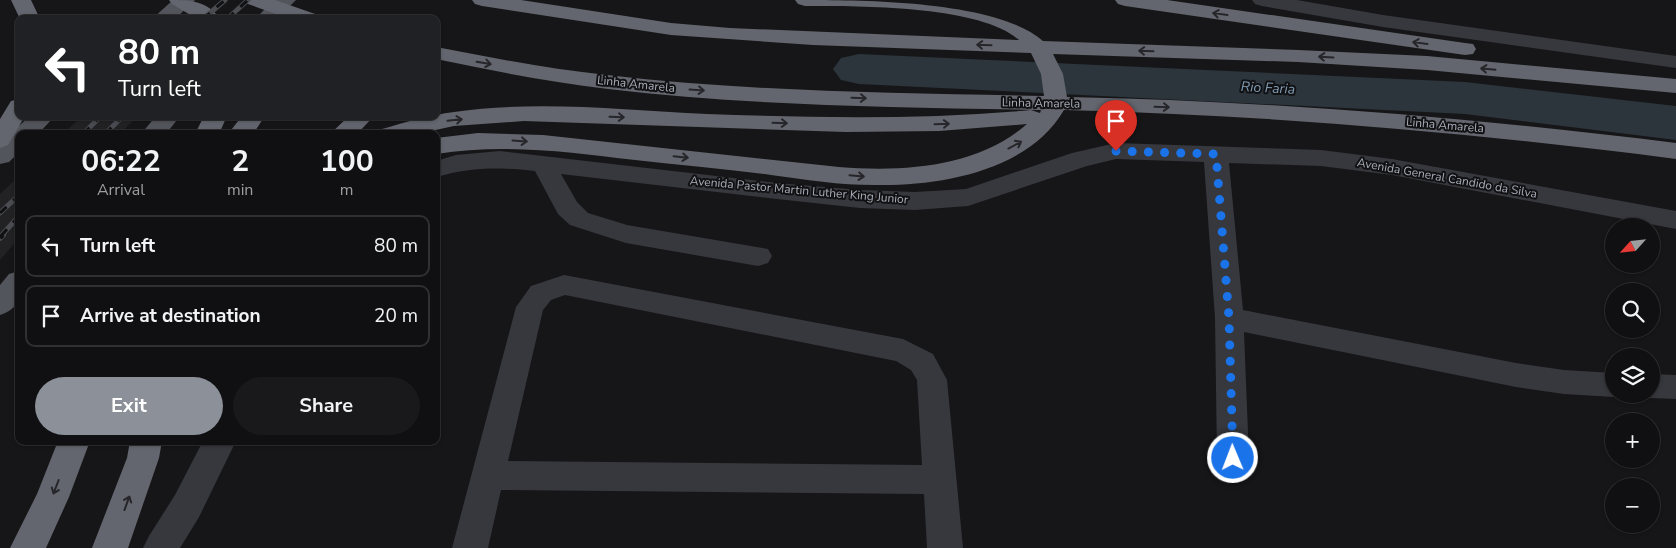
<!DOCTYPE html>
<meta charset="utf-8">
<style>
:root{--surface:#101012;--page:#19191b;--text:#f1f3f6;--muted:#9c9d9f;--line:#303032;--accent:#8c9099}
body{margin:0;font-family:"Nunito Sans",sans-serif;background:var(--page);color:var(--text);height:100vh;display:flex;flex-direction:column;font-size:19px;white-space:nowrap}
*{box-sizing:border-box;margin:0}
p{font-size:16px;color:var(--muted)}
.icon{flex:none;width:28px;height:28px;fill:none;stroke:currentColor;stroke-width:2;stroke-linecap:round;stroke-linejoin:round}
.map{position:relative;flex:1;overflow:hidden}
.drawer{position:absolute;left:15px;top:130px;width:425px;height:315px;display:flex;flex-direction:column;background:var(--surface);border-radius:10px;box-shadow:0 1px 4px #0004,0 0 0 1px var(--line)}
.drawer>*{flex:none}
.hud{position:absolute;left:15px;top:15px;width:425px;height:105px;border-radius:10px;box-shadow:0 1px 4px #0004,0 0 0 1px var(--line);background:#202124;color:#fff;overflow:hidden}
.needle{width:32px;rotate:243deg}
.controls{position:absolute;left:1605px;top:218px;display:grid;gap:10px}
.controls a{display:grid;place-items:center;width:55px;height:55px;border-radius:50%;background:var(--surface);box-shadow:0 1px 4px #0004,0 0 0 1px var(--line);font-size:25px}
.pin{position:absolute;display:grid;place-items:center;width:42px;height:42px;color:#fff;margin:-51px -21px;border-radius:50% 50% 50% 0;rotate:-45deg;box-shadow:0 0 5px #0007}
.pin .icon{rotate:45deg}
.me{position:absolute;width:55px;margin:-28px;rotate:359deg;stroke-linejoin:round;filter:drop-shadow(0 0 4px #0008)}
.turn{display:flex;align-items:center;gap:18px;height:105px;padding:0 20px;font-size:22px}
.turn .icon{width:65px;height:65px;stroke-width:2.5}
.turn b{display:block;font-size:35px;line-height:42px}
.eta{display:flex;justify-content:space-evenly;align-items:center;height:85px;text-align:center}
.eta b{font-size:30px;font-weight:700;line-height:35px}
.action{display:flex;gap:10px;margin-top:auto;padding:10px 20px}
.action a{flex:1;height:58px;border-radius:30px;background:var(--accent);color:#fff;font-size:20px;font-weight:700;line-height:58px;text-align:center}
.action a+a{background:var(--page);color:var(--text)}
ul{padding:0;list-style:none}
li{display:flex;align-items:center;gap:15px;height:62px;margin:0 10px 8px;padding:0 10px;border:2px solid var(--line);border-radius:10px}
li div{flex:1}
li b{display:block;font-size:19px}
li em{font-style:normal}
.map>svg:first-child{display:block}
.built{fill:#222225}
.lines{fill:none;stroke-linecap:round;stroke-linejoin:round}
.river{fill:#2c353c;fill-rule:evenodd}
.minor{fill:#37383d;fill-rule:evenodd}
.primary{fill:#53555c;fill-rule:evenodd}
.motorway{fill:#63666e;fill-rule:evenodd}
.rail-far1-casing{stroke:#4a4c52;stroke-width:5}
.rail-casing{stroke:#4a4c52;stroke-width:6}
.rail-far1{stroke:#111113;stroke-width:3;stroke-dasharray:9;stroke-linecap:butt}
.rail{stroke:#111113;stroke-width:4.5;stroke-dasharray:12;stroke-linecap:butt}
.oneway{stroke:#26262a}
.route{stroke:#1a73e8;stroke-width:9;stroke-dasharray:0 16.2}
.labels{text-anchor:middle;dominant-baseline:central;stroke-width:4;stroke-linejoin:round;paint-order:stroke}
.street-label{font-size:12px;fill:#a8adb8;stroke:#111113}
.water-label{font-size:14px;font-style:italic;fill:#7f9bb3;stroke:#111113}
</style>
<div class="map">
<svg width="1676" height="548" viewBox="0 0 1676 548">
<rect width="100%" height="100%" fill="#161618"/>
<path class="built" d="M 82,116 L 138,116 L 119,134 L 63,134 Z
M 19,176 L 19,238 L 0,260 L 0,194 Z"/>
<g class="lines">
<path class="river" d="M 859,54 L 1465,82 L 1676,106 L 1676,140 L 1465,114 L 859,84 L 841,80 L 833,69 L 841,58 Z"/>
<path class="minor" d="M 1252,0 L 1297,0 L 1383,15 L 1676,56 L 1676,68 L 1383,27 L 1262,6 L 1255,4 Z
M 1116,143 L 1321,150 L 1392,159 L 1676,211 L 1676,229 L 1392,175 L 1321,166 L 1229,163 L 1243,310 L 1516,363 L 1564,370 L 1614,373 L 1614,394 L 1625,394 L 1614,397 L 1564,394 L 1516,387 L 1244,332 L 1249,458 L 1245,468 L 1233,472 L 1221,468 L 1217,458 L 1215,318 L 1204,162 L 1116,159 L 1087,166 L 968,206 L 915,210 L 860,208 L 777,199 L 561,174 L 577,202 L 588,213 L 627,225 L 768,249 L 772,256 L 768,263 L 758,266 L 626,243 L 570,225 L 558,214 L 535,171 C 498,167 472,167 436,177 L 436,161 L 456,155 L 500,151 L 777,183 L 860,190 L 915,192 L 966,189 L 1072,153 Z
M 564,275 L 903,339 L 933,354 L 947,380 L 963,548 L 927,548 L 924,494 L 501,490 L 488,548 L 452,548 L 516,307 L 531,286 ZM 565,295 L 896,361 L 911,370 L 917,380 L 922,465 L 508,461 L 543,310 L 551,300 Z
M 1651,374 L 1676,375 L 1676,399 L 1651,398 L 1640,395 L 1651,394 Z
M 203,441 L 236,441 L 199,517 L 180,548 L 143,548 L 149,536 L 175,495 Z"/>
<path class="primary" d="M 173,0 L 195,0 L 175,19 L 152,19 Z
M 274,0 L 296,0 L 277,19 L 255,19 Z
M 30,116 L 55,116 L 38,134 L 19,134 L 19,152 L 9,162 L 0,164 L 0,143 Z
M 156,116 L 180,116 L 166,134 L 141,134 Z
M 19,271 C 19,292 24,307 0,315 L 0,285 L 9,274 Z"/>
<path class="motorway" d="M 11,0 L 31,0 L 40,19 L 20,19 Z
M 169,0 C 189,0 207,0 220,19 L 197,19 L 172,4 Z
M 245,0 L 275,0 L 318,15 L 321,19 L 290,19 L 248,4 Z
M 472,0 L 521,0 L 671,23 L 730,28 L 1019,40 C 980,5 857,6 805,6 L 798,4 L 795,0 C 862,0 996,0 1043,41 L 1298,50 L 1427,56 L 1676,79 L 1676,93 L 1427,70 L 1298,62 L 1053,54 L 1063,74 L 1067,97 C 1271,101 1474,118 1676,143 L 1676,159 C 1473,133 1269,115 1064,110 C 1030,169 945,185 883,185 C 845,186 808,180 771,175 C 726,169 680,165 635,160 C 569,152 503,143 436,154 L 436,138 L 478,133 L 543,135 L 839,167 C 903,172 977,168 1027,124 L 939,131 L 846,132 L 524,121 L 454,126 L 417,134 L 378,134 L 382,129 C 406,122 430,115 454,112 C 537,100 623,110 707,114 C 815,118 923,120 1031,110 L 1040,113 L 1041,110 C 897,107 751,106 608,89 C 550,82 493,71 436,59 L 436,47 C 493,58 550,69 607,75 C 752,92 899,93 1044,96 L 1041,74 L 1031,53 L 813,45 L 671,35 L 482,6 L 475,4 Z
M 1115,0 L 1167,0 L 1465,43 L 1473,44 L 1476,49 L 1473,54 L 1465,55 L 1125,6 L 1118,4 Z
M 19,99 L 19,116 L 25,116 L 8,145 L 0,148 L 0,119 L 11,101 Z
M 204,116 L 227,116 L 219,134 L 195,134 Z
M 242,116 L 265,116 L 253,134 L 228,134 Z
M 349,116 L 374,116 L 357,134 L 330,134 Z
M 58,441 L 90,441 L 69,497 L 46,548 L 10,548 L 37,494 Z
M 130,441 L 162,441 L 159,458 L 128,548 L 92,548 L 127,458 Z"/>
<defs>
<path id="rail-far1" d="M 203,19 L 225,0
M 227,19 L 248,0
M 83,134 L 101,116
M 105,134 L 123,116
M 0,213 L 19,195
M 1,236 L 19,216"/>
<path id="rail" d="M 0,238 L 3,235"/>
</defs>
<use href="#rail-far1" class="rail-far1-casing"/>
<use href="#rail" class="rail-casing"/>
<use href="#rail-far1" class="rail-far1"/>
<use href="#rail" class="rail"/>
</g>
<defs><path id="oneway-shaft" d="M-6 0H5M1.5-3L5.5 0L1.5 3" fill="none" stroke-width="1.6" stroke-linecap="round" stroke-linejoin="round" transform="scale(1.25)"/></defs>
<g class="oneway">
<use href="#oneway-shaft" transform="translate(1220 14) rotate(-172)"/>
<use href="#oneway-shaft" transform="translate(1420 43) rotate(-172)"/>
<use href="#oneway-shaft" transform="translate(984 45) rotate(-178)"/>
<use href="#oneway-shaft" transform="translate(1146 51) rotate(-178)"/>
<use href="#oneway-shaft" transform="translate(1326 57) rotate(-177)"/>
<use href="#oneway-shaft" transform="translate(484 63) rotate(9)"/>
<use href="#oneway-shaft" transform="translate(1488 69) rotate(-175)"/>
<use href="#oneway-shaft" transform="translate(697 90) rotate(4)"/>
<use href="#oneway-shaft" transform="translate(859 98) rotate(2)"/>
<use href="#oneway-shaft" transform="translate(1162 107) rotate(2)"/>
<use href="#oneway-shaft" transform="translate(617 117) rotate(2)"/>
<use href="#oneway-shaft" transform="translate(455 120) rotate(-6)"/>
<use href="#oneway-shaft" transform="translate(780 123) rotate(2)"/>
<use href="#oneway-shaft" transform="translate(942 124) rotate(-2)"/>
<use href="#oneway-shaft" transform="translate(520 141) rotate(4)"/>
<use href="#oneway-shaft" transform="translate(1015 145) rotate(-28)"/>
<use href="#oneway-shaft" transform="translate(681 157) rotate(6)"/>
<use href="#oneway-shaft" transform="translate(857 176) rotate(5)"/>
<use href="#oneway-shaft" transform="translate(56 487) rotate(111)"/>
<use href="#oneway-shaft" transform="translate(127 503) rotate(-70)"/>
</g>
<g class="lines">
<path class="route" d="M 1116,151 L 1216,154 L 1229,318 L 1233,458"/>
</g>
<g class="labels">
<g class="street-label">
<text transform="translate(636 84) rotate(6)">Linha Amarela</text>
<text transform="translate(1041 103) rotate(1)">Linha Amarela</text>
<text transform="translate(1445 125) rotate(5)">Linha Amarela</text>
<text transform="translate(1447 178) rotate(10)">Avenida General Candido da Silva</text>
<text transform="translate(799 190) rotate(5)">Avenida Pastor Martin Luther King Junior</text>
</g>
<g class="water-label">
<text transform="translate(1268 88) rotate(3)">Rio Faria</text>
</g>
</g>
</svg>
<div class="controls">
<a><svg class="needle" viewBox="-14 -14 28 28"><path d="M0-13l5 13h-10z" fill="#e53935"/><path d="M0 13l5-13h-10z" fill="#9c9d9f"/></svg></a>
<a><svg class="icon" aria-label="search" viewBox="0 0 24 24"><circle cx="10" cy="10" r="6"/><path d="M15 15l6 6"/></svg></a>
<a><svg class="icon" aria-label="layers" viewBox="0 0 24 24"><path d="M12 4l9 5-9 5-9-5zM3 14l9 5 9-5"/></svg></a>
<a>+</a>
<a>−</a>
</div>
<div class="pin" style="left:1116px;top:151px;background:#d93025"><svg class="icon" aria-label="arrive" viewBox="0 0 24 24"><path d="M6 21V4h12l-3 4 3 4H6"/></svg></div>
<svg class="me" style="left:1233px;top:458px" viewBox="-20 -20 40 40"><circle r="17" fill="#1a73e8" stroke="#fff" stroke-width="3"/><path d="M0-11L8 9 0 5-8 9z" fill="#fff"/></svg>
<div class="hud">
<div class="turn"><svg class="icon" aria-label="left" viewBox="0 0 24 24"><path d="M17 20v-9H6M10 6l-5 5 5 5"/></svg><div><b>80 m</b>Turn left</div></div>
</div>
<section class="drawer">
<div class="eta">
<div><b>06:22</b><p>Arrival</p></div>
<div><b>2</b><p>min</p></div>
<div><b>100</b><p>m</p></div>
</div>
<ul>
<li><svg class="icon" aria-label="left" viewBox="0 0 24 24"><path d="M17 20v-9H6M10 6l-5 5 5 5"/></svg><div><b>Turn left</b></div><em>80 m</em></li>
<li><svg class="icon" aria-label="arrive" viewBox="0 0 24 24"><path d="M6 21V4h12l-3 4 3 4H6"/></svg><div><b>Arrive at destination</b></div><em>20 m</em></li>
</ul>
<div class="action"><a>Exit</a><a>Share</a></div>
</section>
</div>
